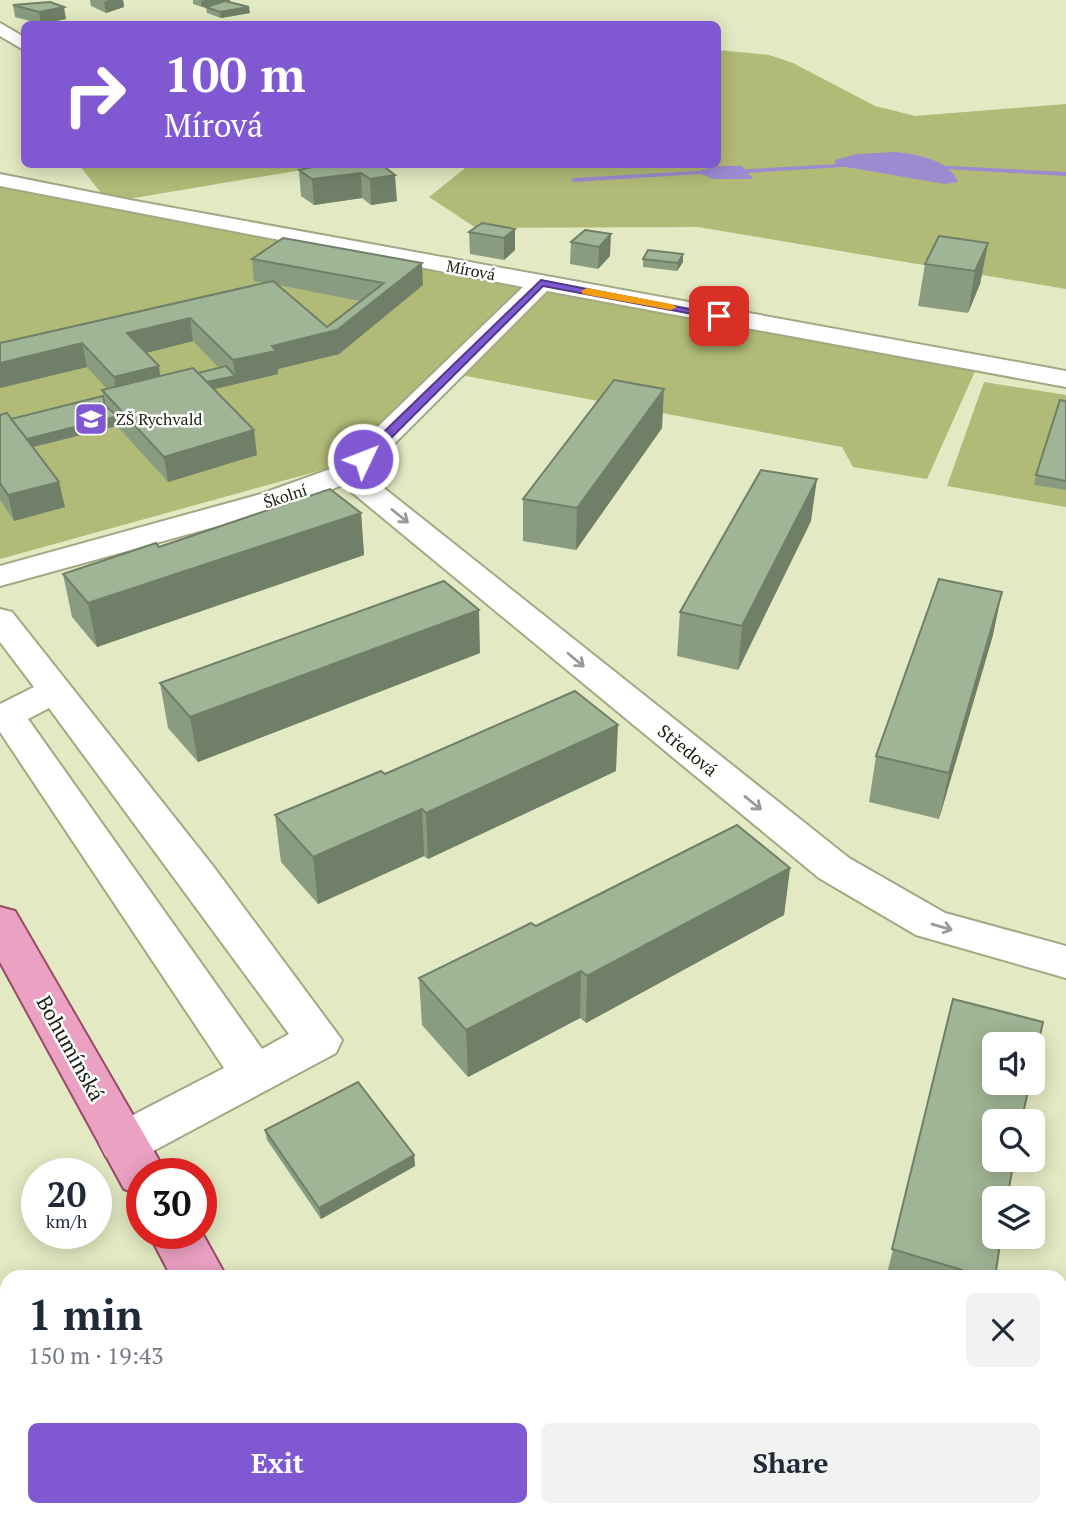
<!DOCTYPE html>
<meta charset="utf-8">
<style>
:root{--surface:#fff;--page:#f2f2f3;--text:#1f2937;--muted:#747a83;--accent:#7f58d2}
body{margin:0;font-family:"PT Serif",serif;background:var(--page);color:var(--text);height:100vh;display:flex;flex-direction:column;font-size:26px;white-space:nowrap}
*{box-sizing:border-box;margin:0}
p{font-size:23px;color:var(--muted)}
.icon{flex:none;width:38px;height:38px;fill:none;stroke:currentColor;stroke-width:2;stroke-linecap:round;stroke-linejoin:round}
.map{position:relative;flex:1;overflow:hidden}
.details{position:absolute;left:0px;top:1270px;width:1068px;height:247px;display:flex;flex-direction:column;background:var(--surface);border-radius:21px 21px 0 0;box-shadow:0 4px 18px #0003}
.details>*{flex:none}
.guide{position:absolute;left:21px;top:21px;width:700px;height:147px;border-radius:10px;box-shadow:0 4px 18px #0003;background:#7f58d2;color:#fff;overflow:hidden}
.tools{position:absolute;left:982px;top:1032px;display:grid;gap:14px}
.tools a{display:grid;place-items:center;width:63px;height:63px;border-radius:10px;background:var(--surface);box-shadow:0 4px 18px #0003;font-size:35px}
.speed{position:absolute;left:21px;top:1158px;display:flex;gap:14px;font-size:35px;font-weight:700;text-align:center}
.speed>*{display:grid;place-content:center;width:91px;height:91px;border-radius:50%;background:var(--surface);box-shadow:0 4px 18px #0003;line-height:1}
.speed small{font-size:18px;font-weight:400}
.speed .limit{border:10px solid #d22;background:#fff;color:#111}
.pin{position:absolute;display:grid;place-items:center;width:60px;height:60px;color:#fff;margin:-30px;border-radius:14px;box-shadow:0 4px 10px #0006}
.me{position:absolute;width:77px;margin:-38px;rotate:47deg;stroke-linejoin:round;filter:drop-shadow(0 0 5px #0008)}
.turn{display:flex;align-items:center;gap:24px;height:147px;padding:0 28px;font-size:32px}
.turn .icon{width:91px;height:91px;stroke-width:2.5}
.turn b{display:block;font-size:49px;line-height:60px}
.round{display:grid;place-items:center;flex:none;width:74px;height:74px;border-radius:10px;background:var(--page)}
.overview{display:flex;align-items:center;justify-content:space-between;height:119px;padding:0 28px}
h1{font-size:42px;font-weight:700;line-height:52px}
.cta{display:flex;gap:14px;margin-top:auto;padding:14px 28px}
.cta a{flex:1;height:80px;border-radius:10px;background:var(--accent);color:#fff;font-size:28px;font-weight:700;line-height:80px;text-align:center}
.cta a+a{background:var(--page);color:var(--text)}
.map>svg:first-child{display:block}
.green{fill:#b1ba76}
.water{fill:#9b8bd0}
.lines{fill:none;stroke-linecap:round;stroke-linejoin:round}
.stream{fill:#9b8bd0;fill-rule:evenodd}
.minor-casing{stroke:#a2a883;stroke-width:4}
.major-casing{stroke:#994a69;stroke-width:4}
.minor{fill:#fff;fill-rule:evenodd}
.major{fill:#eba1c2;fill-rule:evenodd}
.wall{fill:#8a9c80;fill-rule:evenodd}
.shaded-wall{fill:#707f68}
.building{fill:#a0b595;stroke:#707f68;stroke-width:2}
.oneway{stroke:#999a93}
.route{fill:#7f58d2;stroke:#533988;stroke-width:2}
.slow{fill:#f59e0b}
.labels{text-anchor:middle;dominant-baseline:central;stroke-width:5;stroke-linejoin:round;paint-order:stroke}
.far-street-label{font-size:16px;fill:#1c1e10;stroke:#fff}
.far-poi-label{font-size:16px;fill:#1c1e10;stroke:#fff;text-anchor:start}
.street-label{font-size:18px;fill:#1c1e10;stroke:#fff}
.near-street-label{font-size:21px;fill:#1c1e10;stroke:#fff}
</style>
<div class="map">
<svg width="1066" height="1517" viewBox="0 0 1066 1517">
<rect width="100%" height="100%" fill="#e3e9c2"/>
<path class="green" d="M 718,50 L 769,55 L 793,63 L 875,106 L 915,116 L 1066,104 L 1066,289 L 698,227 L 476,228 L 429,197 L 469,165 L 718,164 Z
M 79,165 L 331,165 L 122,200 L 101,193 Z
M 0,187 L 59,198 L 522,286 L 367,444 L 333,467 L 0,559 Z
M 543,290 L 976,369 L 927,479 L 853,467 L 842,447 L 461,375 Z
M 984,382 L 1066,395 L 1066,507 L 947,486 Z"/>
<path class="water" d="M 895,152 C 917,154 949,160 958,182 L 945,184 L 835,165 L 835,160 L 857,154 Z
M 715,166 L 742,166 L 753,179 L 713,179 L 696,172 Z"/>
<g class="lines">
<path class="stream" d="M 856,163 L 859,165 L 858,166 L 731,174 L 728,172 L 731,170 Z
M 930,165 L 1066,172 L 1066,176 L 928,168 L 928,166 Z
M 713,170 L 715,171 L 715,173 L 574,182 L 571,180 L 574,178 Z"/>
<defs>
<path id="minor" d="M 0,23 L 24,37 L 24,50 L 0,36 Z
M 0,174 L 130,200 L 1066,371 L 1066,387 L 547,291 L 365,473 L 849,858 L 945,913 L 1066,946 L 1066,978 L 916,935 L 819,878 L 343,485 L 283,508 L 0,586 L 0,566 L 261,494 L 336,467 L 523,287 L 0,186 Z
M 0,609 L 12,612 L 213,866 L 342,1040 L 336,1053 L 142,1157 L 124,1163 L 106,1157 L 99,1143 L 106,1129 L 224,1068 L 0,732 L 0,704 L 34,687 L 0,642 ZM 49,708 L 289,1034 L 262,1049 L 28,719 Z"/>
<path id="major" d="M 0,907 L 15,911 L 167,1174 L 142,1174 L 142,1195 L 124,1189 L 0,962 Z
M 201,1231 L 227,1278 L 172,1278 L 149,1234 L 201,1234 Z
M 322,1510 L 385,1510 L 387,1517 L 325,1517 Z"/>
</defs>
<use href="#minor" class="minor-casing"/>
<use href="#major" class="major-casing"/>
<use href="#minor" class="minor"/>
<use href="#major" class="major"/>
</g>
<path class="wall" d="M 90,0 L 123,0 L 124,7 L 106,13 L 91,6 Z
M 193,0 L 230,0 L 230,1 L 228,1 L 250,13 L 221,18 L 207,13 L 206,7 L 212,5 L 202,7 L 193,4 Z
M 13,5 L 66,19 L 41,24 L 15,17 Z
M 381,164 L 397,201 L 371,205 L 362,198 L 314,205 L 301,196 L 299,170 Z
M 515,229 L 515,250 L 504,260 L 470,254 L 469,232 Z
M 585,230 L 610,256 L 598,269 L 570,264 L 571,242 Z
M 988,243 L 980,284 L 968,313 L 918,306 L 925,264 Z
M 252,259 L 423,285 L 339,354 L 278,369 L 278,374 L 214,389 L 257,455 L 168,482 L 117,426 L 33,447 L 65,507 L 14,521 L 0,500 L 0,415 L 11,419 L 103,396 L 102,390 L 107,389 L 87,367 L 0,388 L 0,343 L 265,283 L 254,281 ZM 278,285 L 360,301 L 327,327 ZM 193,341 L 219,368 L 198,373 L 160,376 L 146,353 Z
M 643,259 L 683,262 L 677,271 L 643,267 Z
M 1066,401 L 1066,490 L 1034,485 L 1036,475 Z
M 662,428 L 576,550 L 523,541 L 523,499 Z
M 361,513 L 364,555 L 97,647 L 72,617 L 63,574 L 159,547 Z
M 811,521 L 738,670 L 677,656 L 680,612 Z
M 993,635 L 939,819 L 869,802 L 876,756 Z
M 480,653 L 198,762 L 168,728 L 160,683 Z
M 616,771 L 428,859 L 424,856 L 318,904 L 281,862 L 275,815 L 385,774 Z
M 790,868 L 784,915 L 586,1023 L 580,1018 L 468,1077 L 422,1025 L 419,978 L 536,926 Z
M 953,999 L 994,1122 L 995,1278 L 886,1278 Z
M 265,1130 L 414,1155 L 415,1166 L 321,1219 L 267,1140 Z"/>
<path class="shaded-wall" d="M 109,0 L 123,0 L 124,7 L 106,13 L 104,2 Z
M 206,0 L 230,0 L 230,1 L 202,7 L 201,1 Z
M 64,7 L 66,19 L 41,24 L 39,12 Z
M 249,7 L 250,13 L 221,18 L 220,12 Z
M 361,173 L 362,198 L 314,205 L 312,179 Z
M 395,175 L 397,201 L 371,205 L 370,179 Z
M 515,229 L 515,250 L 504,260 L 504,238 Z
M 611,234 L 610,256 L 598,269 L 599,247 Z
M 988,243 L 980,284 L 968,313 L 975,271 Z
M 683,254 L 683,262 L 677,271 L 678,263 Z
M 422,263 L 423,285 L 339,354 L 278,369 L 278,374 L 236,384 L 233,360 L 272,346 L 337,330 Z
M 190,318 L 193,341 L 130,357 L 127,333 Z
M 82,343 L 87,367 L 0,388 L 0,363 Z
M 159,366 L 162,390 L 118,402 L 114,377 Z
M 235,376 L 236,384 L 122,411 L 115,403 Z
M 664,389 L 662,428 L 576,550 L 577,508 Z
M 118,416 L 120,425 L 21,450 L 19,441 Z
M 254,430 L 257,455 L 168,482 L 164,457 Z
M 817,479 L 811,521 L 738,670 L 742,626 Z
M 59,482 L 65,507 L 14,521 L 8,495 Z
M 361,513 L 364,555 L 97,647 L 88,603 Z
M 1002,592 L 993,635 L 939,819 L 949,773 Z
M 479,610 L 480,653 L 198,762 L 190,717 Z
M 618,725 L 616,771 L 428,859 L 426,813 Z
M 422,809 L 424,856 L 318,904 L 313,857 Z
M 790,868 L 784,915 L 586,1023 L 587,976 Z
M 581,971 L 580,1018 L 468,1077 L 466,1030 Z
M 414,1155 L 415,1166 L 321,1219 L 319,1208 Z"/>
<path class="building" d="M 225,1 L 249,7 L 220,12 L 206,7 Z
M 50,2 L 64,7 L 39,12 L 13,5 Z
M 325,164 L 381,164 L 395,175 L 370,179 L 361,173 L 312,179 L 299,170 Z
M 482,223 L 515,229 L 504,238 L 469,232 Z
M 585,230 L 611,234 L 599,247 L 571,242 Z
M 939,236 L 988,243 L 975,271 L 925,264 Z
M 283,238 L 422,263 L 337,330 L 272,346 L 276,351 L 233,360 L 190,318 L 127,333 L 159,366 L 114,377 L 82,343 L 0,363 L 0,343 L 273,281 L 327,327 L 384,283 L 252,259 Z
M 648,250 L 683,254 L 678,263 L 643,259 Z
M 226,366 L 235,376 L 207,382 L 198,373 Z
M 193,368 L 254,430 L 164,457 L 102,390 Z
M 614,380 L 664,389 L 577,508 L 523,499 Z
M 103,396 L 105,406 L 118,416 L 27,439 L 11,419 Z
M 1060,400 L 1066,401 L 1066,481 L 1036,475 Z
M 7,413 L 59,482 L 8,495 L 0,483 L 0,415 Z
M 761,470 L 817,479 L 742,626 L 680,612 Z
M 330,489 L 361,513 L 88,603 L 63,574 L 156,543 L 159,547 Z
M 939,579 L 1002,592 L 949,773 L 876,756 Z
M 444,581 L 479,610 L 190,717 L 160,683 Z
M 575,691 L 618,725 L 426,813 L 422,809 L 313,857 L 275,815 L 381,771 L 385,774 Z
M 737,825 L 790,868 L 587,976 L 581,971 L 466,1030 L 419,978 L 531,923 L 536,926 Z
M 953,999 L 1043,1022 L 1032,1070 L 1032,1045 L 994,1045 L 994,1083 L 1030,1083 L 1021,1122 L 994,1122 L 994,1160 L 1014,1160 L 1007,1199 L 994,1199 L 994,1237 L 1001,1237 L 995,1278 L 984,1277 L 984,1278 L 960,1278 L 962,1270 L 892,1249 Z
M 358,1082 L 414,1155 L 319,1208 L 265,1130 Z"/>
<defs><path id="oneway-shaft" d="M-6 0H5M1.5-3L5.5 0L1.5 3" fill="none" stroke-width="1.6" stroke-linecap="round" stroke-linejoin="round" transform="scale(1.75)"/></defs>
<g class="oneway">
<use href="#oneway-shaft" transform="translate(400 516) rotate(39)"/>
<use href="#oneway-shaft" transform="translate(576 660) rotate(40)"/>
<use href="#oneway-shaft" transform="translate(753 803) rotate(39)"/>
<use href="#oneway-shaft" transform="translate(942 927) rotate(16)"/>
</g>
<path class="route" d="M 541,280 L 725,316 L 719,319 L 543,286 L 368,461 L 359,461 L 359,456 Z"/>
<path class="slow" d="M 587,288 L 671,304 L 677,307 L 671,310 L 583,294 L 581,291 Z"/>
<defs>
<symbol id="school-square" viewBox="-11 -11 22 22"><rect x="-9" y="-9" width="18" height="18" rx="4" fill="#7f58d2" stroke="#fff"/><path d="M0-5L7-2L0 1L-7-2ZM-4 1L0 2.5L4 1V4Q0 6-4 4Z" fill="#fff"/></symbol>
</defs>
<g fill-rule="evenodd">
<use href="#school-square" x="72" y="400" width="38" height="38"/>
</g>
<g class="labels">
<g class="far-street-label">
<text transform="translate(471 270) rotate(11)">Mírová</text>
<text transform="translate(285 496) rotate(-18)">Školní</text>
</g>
<g class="far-poi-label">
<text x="116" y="419">ZŠ Rychvald</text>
</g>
<g class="street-label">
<text transform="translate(688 750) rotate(39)">Středová</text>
</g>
<g class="near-street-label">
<text transform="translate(71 1048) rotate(61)">Bohumínská</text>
</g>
</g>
</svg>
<div class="tools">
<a><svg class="icon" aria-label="sound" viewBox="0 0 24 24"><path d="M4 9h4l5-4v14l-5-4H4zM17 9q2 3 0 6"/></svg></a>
<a><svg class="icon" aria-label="search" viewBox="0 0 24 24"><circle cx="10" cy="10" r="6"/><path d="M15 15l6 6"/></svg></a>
<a><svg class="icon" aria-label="layers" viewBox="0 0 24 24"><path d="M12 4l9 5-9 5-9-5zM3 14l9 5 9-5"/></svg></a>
</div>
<div class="speed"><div>20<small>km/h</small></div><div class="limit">30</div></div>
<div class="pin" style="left:719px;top:316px;background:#d93025"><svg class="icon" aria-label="arrive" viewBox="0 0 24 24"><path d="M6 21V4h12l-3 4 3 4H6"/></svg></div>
<svg class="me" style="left:363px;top:459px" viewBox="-20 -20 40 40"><circle r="17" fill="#7f58d2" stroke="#fff" stroke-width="3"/><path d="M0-11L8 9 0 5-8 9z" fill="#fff"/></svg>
<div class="guide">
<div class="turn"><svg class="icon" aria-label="right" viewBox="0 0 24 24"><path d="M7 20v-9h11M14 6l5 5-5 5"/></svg><div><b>100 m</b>Mírová</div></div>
</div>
<section class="details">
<div class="overview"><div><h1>1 min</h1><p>150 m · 19:43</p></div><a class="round"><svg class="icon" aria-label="close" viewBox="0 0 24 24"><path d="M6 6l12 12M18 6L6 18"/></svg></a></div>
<div class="cta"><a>Exit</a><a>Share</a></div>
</section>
</div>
